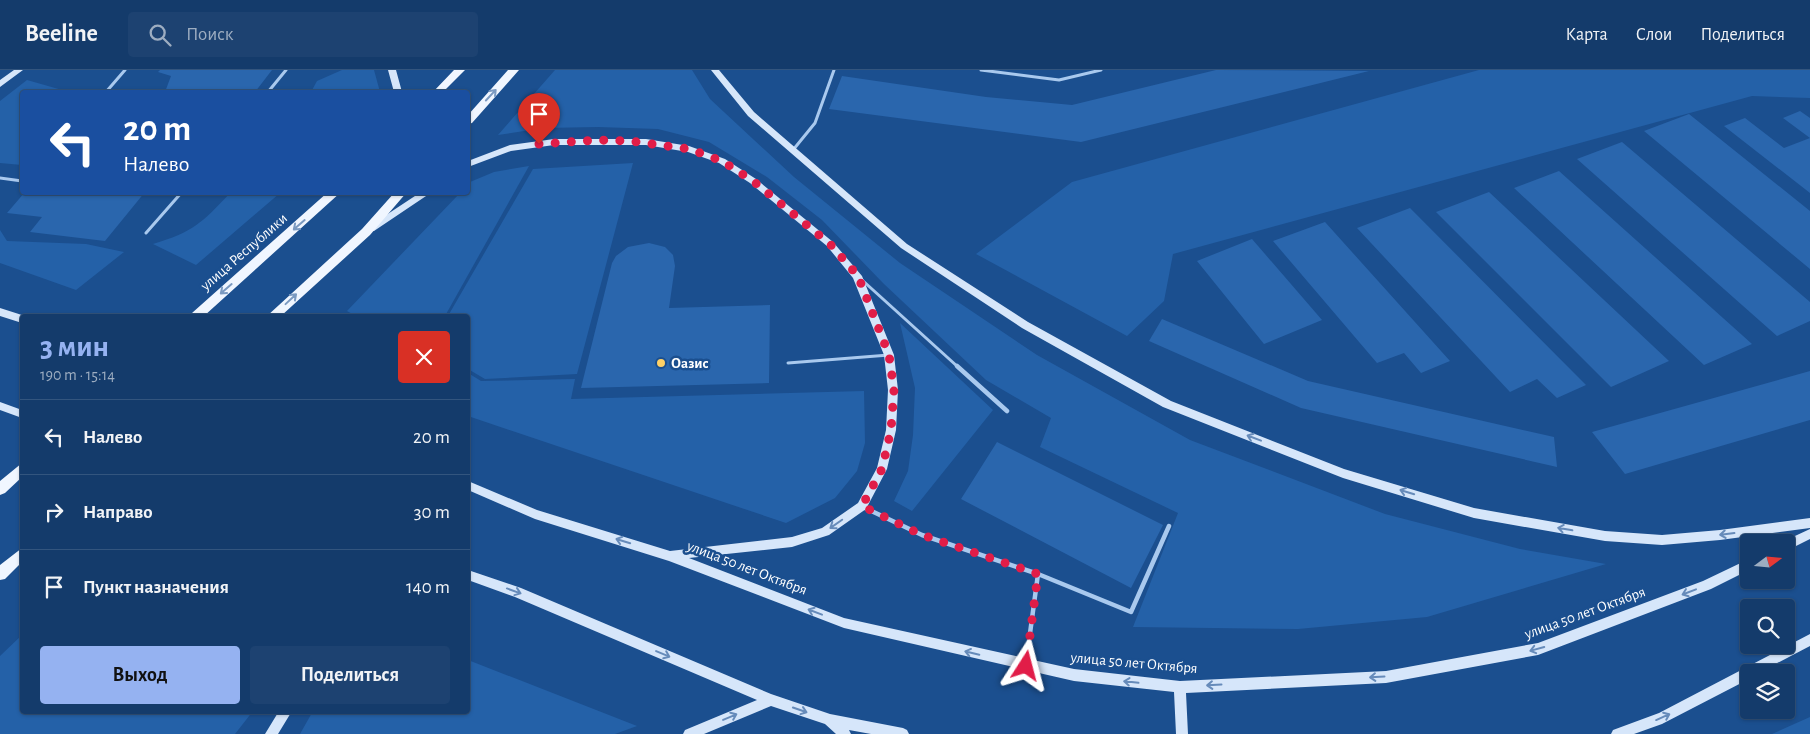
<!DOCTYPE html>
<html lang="ru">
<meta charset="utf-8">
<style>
:root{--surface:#143b6b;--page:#1d4271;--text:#f1f3f6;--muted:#9dadc1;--line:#33557e;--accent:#95b2f1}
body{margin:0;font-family:"Alegreya Sans",sans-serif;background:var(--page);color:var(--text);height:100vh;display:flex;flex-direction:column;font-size:19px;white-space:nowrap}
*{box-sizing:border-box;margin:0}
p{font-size:16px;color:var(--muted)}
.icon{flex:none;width:28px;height:28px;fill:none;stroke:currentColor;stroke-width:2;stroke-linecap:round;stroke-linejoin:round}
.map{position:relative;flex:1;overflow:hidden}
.side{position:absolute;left:20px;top:244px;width:450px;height:400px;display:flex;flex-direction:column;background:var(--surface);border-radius:5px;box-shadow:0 1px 4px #0004,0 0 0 1px var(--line)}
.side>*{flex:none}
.top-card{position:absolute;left:20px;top:20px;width:450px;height:105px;border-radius:5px;box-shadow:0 1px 4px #0004,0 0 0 1px var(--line);background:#1a4fa0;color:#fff;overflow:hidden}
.needle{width:32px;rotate:74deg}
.buttons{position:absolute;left:1740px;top:464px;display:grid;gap:10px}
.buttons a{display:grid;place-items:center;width:55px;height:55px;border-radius:5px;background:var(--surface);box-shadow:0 1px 4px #0004,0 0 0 1px var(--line);font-size:25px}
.pin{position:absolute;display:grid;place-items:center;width:42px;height:42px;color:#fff;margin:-51px -21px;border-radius:50% 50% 50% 0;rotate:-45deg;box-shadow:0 0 5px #0007}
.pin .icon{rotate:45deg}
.me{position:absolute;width:55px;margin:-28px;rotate:9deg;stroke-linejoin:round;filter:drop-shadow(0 0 4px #0008)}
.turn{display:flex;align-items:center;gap:18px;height:105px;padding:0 20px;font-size:22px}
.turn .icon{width:65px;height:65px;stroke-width:2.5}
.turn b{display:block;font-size:35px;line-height:42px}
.round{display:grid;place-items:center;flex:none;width:52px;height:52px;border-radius:5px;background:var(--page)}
.headline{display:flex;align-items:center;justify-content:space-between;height:85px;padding:0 20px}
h1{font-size:30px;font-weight:700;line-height:38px;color:var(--accent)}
.cta{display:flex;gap:10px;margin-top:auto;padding:10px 20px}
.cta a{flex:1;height:58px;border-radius:5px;background:var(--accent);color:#111;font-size:20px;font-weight:700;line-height:58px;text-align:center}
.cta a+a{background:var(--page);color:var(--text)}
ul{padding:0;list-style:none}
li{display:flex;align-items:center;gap:15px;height:75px;padding:0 20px;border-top:1px solid var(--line)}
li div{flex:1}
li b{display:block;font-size:19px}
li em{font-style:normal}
header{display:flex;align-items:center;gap:30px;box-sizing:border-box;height:70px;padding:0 25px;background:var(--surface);border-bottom:1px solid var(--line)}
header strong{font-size:24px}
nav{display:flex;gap:28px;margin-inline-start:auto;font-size:18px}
.search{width:350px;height:45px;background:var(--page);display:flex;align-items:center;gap:12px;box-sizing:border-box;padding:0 18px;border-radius:5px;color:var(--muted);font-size:19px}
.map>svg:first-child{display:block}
.green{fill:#2461a8}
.building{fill:#2a66ad}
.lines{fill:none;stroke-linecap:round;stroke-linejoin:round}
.lane-far1{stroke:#a9c9ee;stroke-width:3}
.lane{stroke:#a9c9ee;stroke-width:4.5}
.secondary{fill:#d6e6fa;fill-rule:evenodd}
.primary{fill:#f0f6ff;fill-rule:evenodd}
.oneway{stroke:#7b9ac1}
.oneway2{stroke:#668bba}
.route{stroke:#e11d48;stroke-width:9;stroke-dasharray:0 16.2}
.poi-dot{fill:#ffd166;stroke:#1b4f8f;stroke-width:2}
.labels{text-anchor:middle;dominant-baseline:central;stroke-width:5;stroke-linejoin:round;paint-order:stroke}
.street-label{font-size:15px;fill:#fff;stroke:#1b4f8f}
.poi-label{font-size:15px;font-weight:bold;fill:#fff;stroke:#1b4f8f;text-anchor:start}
</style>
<header>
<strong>Beeline</strong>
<div class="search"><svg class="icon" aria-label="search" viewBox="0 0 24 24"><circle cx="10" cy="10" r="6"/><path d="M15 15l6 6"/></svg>Поиск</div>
<nav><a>Карта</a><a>Слои</a><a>Поделиться</a></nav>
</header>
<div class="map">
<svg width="1810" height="664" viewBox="0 0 1810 664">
<rect width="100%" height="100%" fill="#1b4f8f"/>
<path class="green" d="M 342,0 L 374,0 L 380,22 L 311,22 L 317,11 Z
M 555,0 L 692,0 L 710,29 L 794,107 L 900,193 L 1037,285 L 1190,370 L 1385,444 L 1520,479 L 1606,494 L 1427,547 L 1298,559 L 1133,557 L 1178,443 L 1040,377 L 1051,348 L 986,310 L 884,214 L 822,150 L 767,107 L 709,72 L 658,59 L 598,57 L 543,58 L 498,65 Z
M 1479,0 L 1810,0 L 1810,28 L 1752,26 L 1173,184 L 1164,231 L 1127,266 L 976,184 L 1072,112 Z
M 27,10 L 69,22 L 22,22 L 22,95 L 0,93 L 0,31 Z
M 633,93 L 577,304 L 485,309 L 468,299 L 468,246 L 448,246 L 533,99 Z
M 529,96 L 445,246 L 356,246 L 347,241 L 460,123 L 468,122 L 468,115 L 470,112 L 494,102 Z
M 230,123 L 280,123 L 196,195 L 153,174 C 193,162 202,153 230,123 Z
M 0,160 L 7,171 L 86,174 L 124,182 L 76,220 L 0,193 Z
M 900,253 L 993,340 L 912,441 L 894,431 L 908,401 L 913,365 L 915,318 Z
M 468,303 L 481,311 L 575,309 L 571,329 L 864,321 L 865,373 L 857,401 L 835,428 L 786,453 L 468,346 Z
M 22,565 L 22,641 L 253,641 L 235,664 L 0,664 L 0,586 Z
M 468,590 L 637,656 L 615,664 L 300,664 L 313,641 L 468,641 Z
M 1810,647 L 1810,664 L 1772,664 Z"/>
<path class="building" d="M 160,0 L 272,0 L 255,22 L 165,22 L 171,6 L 158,2 Z
M 1216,0 L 1369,1 L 1081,72 L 829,39 L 842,6 L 986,27 L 1072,35 Z
M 1800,41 L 1810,48 L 1810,123 L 1724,56 L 1745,48 L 1784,78 L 1810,68 L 1783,48 Z
M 1689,44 L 1810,141 L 1810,199 L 1644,61 Z
M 1622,72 L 1810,232 L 1810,251 L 1777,266 L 1577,89 Z
M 1559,101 L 1752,274 L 1704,295 L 1514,118 Z
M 25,122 L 145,122 L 105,171 L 30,162 L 42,147 L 7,143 Z
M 1489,122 L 1669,291 L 1611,317 L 1436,142 Z
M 1410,138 L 1586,315 L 1557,328 L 1537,309 L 1510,322 L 1357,158 Z
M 1325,152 L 1450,291 L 1421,303 L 1404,283 L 1377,293 L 1273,171 Z
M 1252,169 L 1322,250 L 1264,274 L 1197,191 Z
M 649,173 L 665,177 L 673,185 L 675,196 L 669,238 L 770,235 L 769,313 L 581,318 L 612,193 L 616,186 L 628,177 Z
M 1162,249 L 1308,311 L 1554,367 L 1557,397 L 1301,338 L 1149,271 Z
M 1810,301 L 1810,350 L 1625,404 L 1592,362 Z
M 997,372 L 1163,455 L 1131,518 L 961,429 Z"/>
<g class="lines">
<path class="lane-far1" d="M 981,0 L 1059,10 L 1101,0
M 106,22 L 125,0
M 268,22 L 286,0
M 793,80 L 815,53 L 834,0
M 0,108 L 22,111
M 146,163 L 182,122
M 862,210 L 958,297
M 788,293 L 889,285"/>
<path class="lane" d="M 957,296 L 1007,341
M 863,437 L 922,465 L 1038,504 L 1131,542 L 1169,456
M 1026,593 L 1038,504"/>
<path class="secondary" d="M 14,0 L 23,0 L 0,17 L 0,10 Z
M 388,0 L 396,0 L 402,22 L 394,22 Z
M 711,0 L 719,0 L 754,42 L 907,174 L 1028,252 L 1171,331 L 1344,399 L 1474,438 L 1605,461 L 1662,465 L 1720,460 L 1810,448 L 1810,458 L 1720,470 L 1662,475 L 1605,471 L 1474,448 L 1343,408 L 1163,337 L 1022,258 L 901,178 L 748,46 Z
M 554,69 L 646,69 L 689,76 L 725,89 L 756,109 L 833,172 L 862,206 L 894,285 L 898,320 L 896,360 L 887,399 L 866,439 L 829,465 L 792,477 L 689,488 L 844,548 L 1074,599 L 1180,611 L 1386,601 L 1538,573 L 1703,511 L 1749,489 L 1749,500 L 1711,519 L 1538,585 L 1386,613 L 1186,623 L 1188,664 L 1176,664 L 1174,622 L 1074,611 L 844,558 L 669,491 L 535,449 L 468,420 L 468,411 L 537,440 L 670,481 L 792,467 L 822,458 L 858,433 L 877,398 L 886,360 L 888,320 L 884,285 L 853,208 L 827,176 L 750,113 L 719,93 L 688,82 L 646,75 L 554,75 L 511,81 L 468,97 L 468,91 L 510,75 Z
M 421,122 L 432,122 L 374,161 L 368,161 L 367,159 L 368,157 Z
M 0,238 L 25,246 L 22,246 L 22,253 L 0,246 Z
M 0,332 L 22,340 L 22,348 L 0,340 Z
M 1810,459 L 1810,469 L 1786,481 L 1786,472 L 1782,472 Z
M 468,500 L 521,518 L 771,624 L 830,644 L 903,658 L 907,660 L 909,664 L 871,664 L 849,660 L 851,664 L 836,664 L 825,654 L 771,636 L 704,664 L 683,664 L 685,660 L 757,630 L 515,527 L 468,510 Z
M 1810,564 L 1810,576 L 1760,602 L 1749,602 L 1749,609 L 1662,654 L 1634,664 L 1611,664 L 1613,660 L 1659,643 Z
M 279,641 L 292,641 L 278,664 L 265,664 Z"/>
<path class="primary" d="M 454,0 L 465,0 L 443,22 L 433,22 Z
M 508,0 L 519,0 L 472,53 L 468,54 L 468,45 Z
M 328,122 L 341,122 L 204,246 L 190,246 L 192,243 Z
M 395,122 L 407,122 L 370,165 L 281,246 L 267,246 L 362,159 Z
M 22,393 L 22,407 L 5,423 L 0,425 L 0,411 Z
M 22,478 L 22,492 L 5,509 L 0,510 L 0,495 Z"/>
</g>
<defs><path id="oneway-shaft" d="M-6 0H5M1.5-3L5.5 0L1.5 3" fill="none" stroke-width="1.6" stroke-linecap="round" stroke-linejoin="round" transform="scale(1.25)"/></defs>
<g class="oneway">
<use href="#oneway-shaft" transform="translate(491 25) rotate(-47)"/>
<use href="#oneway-shaft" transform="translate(299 155) rotate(139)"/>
<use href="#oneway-shaft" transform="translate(226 219) rotate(139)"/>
<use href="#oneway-shaft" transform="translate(291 229) rotate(-43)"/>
</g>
<g class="oneway2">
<use href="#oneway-shaft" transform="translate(1254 368) rotate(-159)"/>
<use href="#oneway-shaft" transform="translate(1407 422) rotate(-163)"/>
<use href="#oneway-shaft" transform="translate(836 454) rotate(145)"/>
<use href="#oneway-shaft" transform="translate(1565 459) rotate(-170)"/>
<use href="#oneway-shaft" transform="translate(1727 464) rotate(173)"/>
<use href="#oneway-shaft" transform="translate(623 471) rotate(-163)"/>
<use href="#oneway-shaft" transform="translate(514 521) rotate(20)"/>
<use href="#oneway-shaft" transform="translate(1689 522) rotate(159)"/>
<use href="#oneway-shaft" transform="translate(815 542) rotate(-159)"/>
<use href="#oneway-shaft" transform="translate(1537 579) rotate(165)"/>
<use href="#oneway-shaft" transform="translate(972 583) rotate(-167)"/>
<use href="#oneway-shaft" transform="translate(663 584) rotate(23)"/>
<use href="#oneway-shaft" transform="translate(1377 607) rotate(177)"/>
<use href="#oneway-shaft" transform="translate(1131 612) rotate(-174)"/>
<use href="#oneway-shaft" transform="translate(1214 615) rotate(177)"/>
<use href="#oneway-shaft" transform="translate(800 640) rotate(19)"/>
<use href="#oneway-shaft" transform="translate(730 647) rotate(-23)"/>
<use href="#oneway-shaft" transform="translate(1663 647) rotate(-24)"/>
</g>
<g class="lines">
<path class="route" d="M 539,74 L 598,70 L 630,71 L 689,79 L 722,91 L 753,111 L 830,174 L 858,206 L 889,285 L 894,320 L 891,360 L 882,399 L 862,436 L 922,465 L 1038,504 L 1026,596"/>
</g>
<circle class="poi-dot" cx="661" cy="293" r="5"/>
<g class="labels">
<g class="street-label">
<text transform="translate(244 182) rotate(-41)">улица Республики</text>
<text transform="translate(747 498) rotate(21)">улица 50 лет Октября</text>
<text transform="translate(1585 543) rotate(-20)">улица 50 лет Октября</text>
<text transform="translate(1134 593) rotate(5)">улица 50 лет Октября</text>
</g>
<g class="poi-label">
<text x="671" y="293">Оазис</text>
</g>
</g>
</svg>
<div class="buttons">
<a><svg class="needle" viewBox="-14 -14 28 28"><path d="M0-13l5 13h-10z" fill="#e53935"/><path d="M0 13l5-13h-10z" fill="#9dadc1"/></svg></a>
<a><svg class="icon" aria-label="search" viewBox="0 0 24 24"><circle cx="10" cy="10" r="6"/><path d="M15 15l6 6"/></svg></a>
<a><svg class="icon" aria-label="layers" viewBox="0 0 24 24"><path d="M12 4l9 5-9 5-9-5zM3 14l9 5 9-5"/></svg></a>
</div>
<div class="pin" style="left:539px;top:74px;background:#d93025"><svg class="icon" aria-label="arrive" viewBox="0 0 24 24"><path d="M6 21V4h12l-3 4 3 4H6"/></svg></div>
<svg class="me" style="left:1026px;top:596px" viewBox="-20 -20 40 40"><path d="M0-17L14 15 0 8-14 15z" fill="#e11d48" stroke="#fff" stroke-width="4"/></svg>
<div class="top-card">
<div class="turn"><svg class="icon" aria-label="left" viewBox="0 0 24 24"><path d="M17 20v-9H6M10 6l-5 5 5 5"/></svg><div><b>20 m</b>Налево</div></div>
</div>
<section class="side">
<div class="headline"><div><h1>3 мин</h1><p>190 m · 15:14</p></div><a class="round" style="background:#d93025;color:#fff"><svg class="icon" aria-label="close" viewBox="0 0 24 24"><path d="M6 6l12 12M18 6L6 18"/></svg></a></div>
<ul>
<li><svg class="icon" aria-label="left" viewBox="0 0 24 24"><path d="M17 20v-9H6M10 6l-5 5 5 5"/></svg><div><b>Налево</b></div><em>20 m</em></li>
<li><svg class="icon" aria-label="right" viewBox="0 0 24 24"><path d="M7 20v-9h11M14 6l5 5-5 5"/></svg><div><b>Направо</b></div><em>30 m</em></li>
<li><svg class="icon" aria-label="arrive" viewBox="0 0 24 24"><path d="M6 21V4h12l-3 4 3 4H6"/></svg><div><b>Пункт назначения</b></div><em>140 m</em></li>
</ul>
<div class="cta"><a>Выход</a><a>Поделиться</a></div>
</section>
</div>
